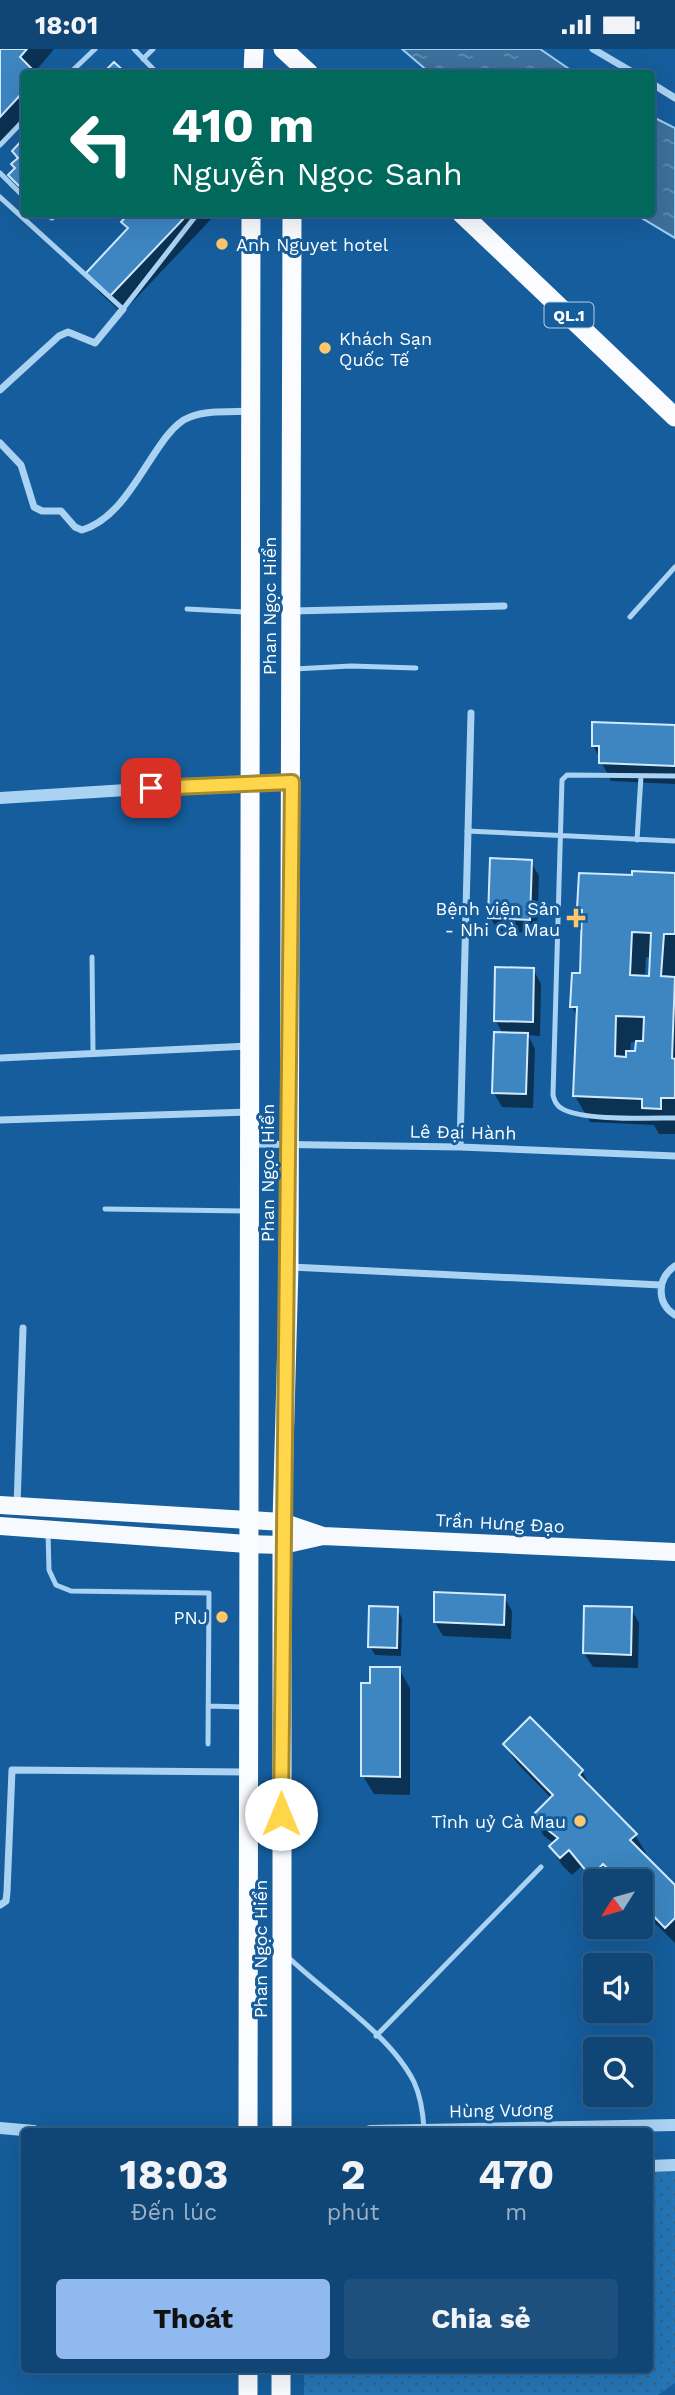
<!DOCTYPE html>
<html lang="vi">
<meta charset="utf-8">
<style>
:root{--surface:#104675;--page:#1e507d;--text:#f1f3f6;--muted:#9cb1c5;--line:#305e87;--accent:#90b9f0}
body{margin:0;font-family:"Work Sans",sans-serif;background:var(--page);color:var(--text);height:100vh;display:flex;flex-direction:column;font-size:26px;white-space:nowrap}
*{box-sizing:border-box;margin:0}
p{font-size:23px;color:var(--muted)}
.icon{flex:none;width:38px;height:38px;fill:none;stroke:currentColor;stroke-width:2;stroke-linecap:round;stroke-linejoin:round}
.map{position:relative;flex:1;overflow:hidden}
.details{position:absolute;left:21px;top:2079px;width:632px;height:245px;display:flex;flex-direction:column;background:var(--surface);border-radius:7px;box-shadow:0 7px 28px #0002,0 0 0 2px var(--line)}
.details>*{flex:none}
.banner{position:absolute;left:21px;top:21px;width:634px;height:147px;border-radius:7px;box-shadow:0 7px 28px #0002,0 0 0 2px var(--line);background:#00695c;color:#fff;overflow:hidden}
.needle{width:46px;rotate:233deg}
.buttons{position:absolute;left:583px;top:1820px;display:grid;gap:14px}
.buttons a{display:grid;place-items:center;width:70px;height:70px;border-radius:7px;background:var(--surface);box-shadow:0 7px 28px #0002,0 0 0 2px var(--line);font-size:35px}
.pin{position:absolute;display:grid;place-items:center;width:60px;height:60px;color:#fff;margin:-30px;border-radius:14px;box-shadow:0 4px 10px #0006}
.me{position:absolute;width:77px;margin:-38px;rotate:0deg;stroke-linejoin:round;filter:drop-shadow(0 0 5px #0008)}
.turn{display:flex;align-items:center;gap:24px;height:147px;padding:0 35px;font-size:32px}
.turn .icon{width:91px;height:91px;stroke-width:2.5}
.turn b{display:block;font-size:49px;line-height:60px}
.eta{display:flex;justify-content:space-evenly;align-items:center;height:119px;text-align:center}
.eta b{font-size:42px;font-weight:700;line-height:49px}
.button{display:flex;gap:14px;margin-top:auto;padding:14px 35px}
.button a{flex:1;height:80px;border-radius:7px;background:var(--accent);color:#111;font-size:28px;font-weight:700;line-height:80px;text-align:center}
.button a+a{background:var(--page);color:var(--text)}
.status{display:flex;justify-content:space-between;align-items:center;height:49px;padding:0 35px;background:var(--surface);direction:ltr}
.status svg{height:19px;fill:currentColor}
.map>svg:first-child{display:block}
.grass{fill:url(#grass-dots)}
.water{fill:url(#water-ripples);stroke:#9ccff6;stroke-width:2}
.shadow{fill:#0007;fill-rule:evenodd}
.building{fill:#3d86c2;stroke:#d2eafd;stroke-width:2;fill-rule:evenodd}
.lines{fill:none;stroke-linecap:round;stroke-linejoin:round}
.service{stroke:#aad2f3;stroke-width:5}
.minor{stroke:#aad2f3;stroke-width:7}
.tertiary{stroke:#aad2f3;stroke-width:12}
.primary{stroke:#f6faff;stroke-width:18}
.trunk{stroke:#fafcff;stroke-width:19}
.route-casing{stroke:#a68a30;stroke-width:18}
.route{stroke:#ffd54a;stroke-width:12}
.poi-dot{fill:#ffc66c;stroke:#155d9c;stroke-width:2.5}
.labels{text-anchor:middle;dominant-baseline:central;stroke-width:6;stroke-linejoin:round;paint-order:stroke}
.shield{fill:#155d9c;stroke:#b9cee1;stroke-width:2}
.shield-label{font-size:16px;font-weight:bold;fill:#fff}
.poi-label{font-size:18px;fill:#fff;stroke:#155d9c;text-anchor:end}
.street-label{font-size:18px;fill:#fff;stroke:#155d9c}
</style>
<div class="status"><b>18:01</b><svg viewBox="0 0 49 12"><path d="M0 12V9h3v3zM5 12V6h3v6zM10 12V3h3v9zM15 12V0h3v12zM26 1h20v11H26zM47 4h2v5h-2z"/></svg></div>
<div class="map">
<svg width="675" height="2346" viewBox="0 0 675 2346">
<defs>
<pattern id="grass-dots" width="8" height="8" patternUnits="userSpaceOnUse" patternTransform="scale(1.75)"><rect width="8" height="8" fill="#2476b8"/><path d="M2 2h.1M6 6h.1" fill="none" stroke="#386182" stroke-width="1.8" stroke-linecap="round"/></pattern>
<pattern id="water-ripples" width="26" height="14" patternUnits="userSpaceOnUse" patternTransform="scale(1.75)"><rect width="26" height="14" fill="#3d709c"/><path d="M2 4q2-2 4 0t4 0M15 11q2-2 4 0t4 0" fill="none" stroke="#648db0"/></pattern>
</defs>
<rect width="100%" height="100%" fill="#155d9c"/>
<path class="grass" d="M 649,2119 L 675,2119 L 675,2334 L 658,2346 L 304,2346 L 304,2321 L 649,2320 Z"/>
<path class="water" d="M 402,0 L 540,0 L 575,24 L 430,24 Z
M 651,67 L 675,79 L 675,189 L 635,165 L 651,164 Z"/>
<path class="shadow" d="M 0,0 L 54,0 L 34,24 L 24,24 L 24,71 L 0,98 Z
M 24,92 L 24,148 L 10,126 L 19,111 L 14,102 Z
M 132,164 L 139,170 L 144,164 L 217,164 L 122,264 L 99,243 L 88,224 L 128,182 L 123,173 Z
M 675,678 L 675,735 L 611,732 L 593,696 Z
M 531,813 L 539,827 L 537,884 L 498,882 L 490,868 Z
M 675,826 L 675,1085 L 659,1085 L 654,1076 L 590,1073 L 575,1047 L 578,969 L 572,958 L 582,926 L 584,868 L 579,860 L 633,828 ZM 646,908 L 652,909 L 651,928 L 645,928 ZM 631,993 L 638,993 L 637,1004 L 630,1004 Z
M 533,920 L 541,935 L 540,987 L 528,986 L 535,1000 L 533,1059 L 502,1058 L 494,1044 L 503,985 L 496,972 Z
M 504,1548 L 512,1562 L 511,1590 L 443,1587 L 435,1573 Z
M 397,1560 L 402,1569 L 401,1607 L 375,1606 L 370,1597 Z
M 631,1560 L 639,1574 L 638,1619 L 593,1618 L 584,1604 Z
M 399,1620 L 410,1639 L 410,1746 L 374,1745 L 363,1727 L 372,1636 Z
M 505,1695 L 582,1722 L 592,1741 L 635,1786 L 646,1804 L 643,1807 L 675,1839 L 675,1894 L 640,1859 L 640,1832 L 595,1832 L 595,1836 L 581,1818 L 572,1826 L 562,1816 L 551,1798 L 555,1795 L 544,1787 L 533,1768 L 552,1750 L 516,1713 Z"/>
<path class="building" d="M 0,0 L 27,0 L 20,8 L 36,24 L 24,24 L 24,42 L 0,68 Z
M 114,13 L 126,24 L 103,24 Z
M 24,89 L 24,142 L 8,126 L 15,119 L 11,115 L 18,109 L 12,102 Z
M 129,164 L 138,168 L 142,164 L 189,164 L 110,247 L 86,224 L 128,179 L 121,173 Z
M 592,673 L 675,676 L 675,717 L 599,714 L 599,697 L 592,697 Z
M 490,809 L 532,811 L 530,871 L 488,869 Z
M 632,822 L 675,824 L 675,885 L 664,885 L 661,927 L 675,928 L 672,1009 L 675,1010 L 675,1049 L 661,1049 L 661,1060 L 642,1059 L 642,1050 L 573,1047 L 577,958 L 570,958 L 572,924 L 580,924 L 582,861 L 577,860 L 579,824 L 632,826 ZM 632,883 L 651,884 L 649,927 L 630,926 ZM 616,967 L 644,968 L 643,992 L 636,992 L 635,1002 L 626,1002 L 626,1008 L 615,1007 Z
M 495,918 L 534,919 L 533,973 L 494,972 Z
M 494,983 L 528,984 L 526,1045 L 492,1044 Z
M 434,1543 L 505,1546 L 504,1576 L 434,1573 Z
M 369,1557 L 398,1558 L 397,1599 L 368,1598 Z
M 584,1557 L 632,1558 L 631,1606 L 583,1604 Z
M 370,1618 L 400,1618 L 400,1728 L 361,1727 L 361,1634 L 370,1634 Z
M 530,1668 L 583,1721 L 579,1726 L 637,1785 L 630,1791 L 675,1836 L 675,1869 L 665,1879 L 640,1853 L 640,1832 L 620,1832 L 603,1815 L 591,1828 L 569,1801 L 560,1809 L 549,1797 L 558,1789 L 531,1768 L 553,1746 L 503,1695 Z"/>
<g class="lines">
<path class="service" d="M 134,0 L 157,24
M 143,10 L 153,0
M 70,24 L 95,0
M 0,96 L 24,71
M 0,124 L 24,148
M 0,148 L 123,260 L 198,164
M 42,164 L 52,169 L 58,164
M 187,560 L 245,563
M 630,568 L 675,518
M 294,620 L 351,617 L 416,619
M 675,727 L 567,726 L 562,731 L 553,1046 C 554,1051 556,1056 561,1059 C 580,1072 650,1069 675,1069
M 467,782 L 675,792
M 637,791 L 641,727
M 92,908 L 93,1003
M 105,1160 L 245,1162
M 48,1483 L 49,1521 L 56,1536 L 71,1542 L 209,1544 L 208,1695
M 208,1657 L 244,1658
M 287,1907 C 325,1944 390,1985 414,2033 C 421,2048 423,2063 424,2080
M 376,1987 L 541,1818"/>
<path class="minor" d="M 593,0 L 634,24
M 651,34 L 675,49
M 0,341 L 59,287 L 68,283 L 95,294 L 123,260
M 0,394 L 21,416 L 34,458 L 42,462 L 61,462 L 75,478 L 82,481 C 134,466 154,381 190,368 C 208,361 232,363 251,362
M 293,562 L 504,557
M 0,1009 L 249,997
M 0,1071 L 249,1063
M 252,1095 L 460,1098 L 675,1107
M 460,1098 L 471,664
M 675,1217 C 657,1229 656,1254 675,1266
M 291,1218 L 661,1236
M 17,1457 L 23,1279
M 0,1856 L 6,1852 L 7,1843 L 12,1721 L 247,1723"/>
<path class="tertiary" d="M 0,749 L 252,733 L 292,733
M 0,2079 L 34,2082
M 370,2082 L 675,2076
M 649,2117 L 675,2116"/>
<path class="primary" d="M 0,1456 L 282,1473 L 323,1487
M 0,1477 L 247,1495 L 283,1496 L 323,1487 L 675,1503"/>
<path class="trunk" d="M 283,0 L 309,24
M 253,24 L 254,0
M 461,164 L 675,368
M 248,2082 L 251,164
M 282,2082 L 282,1473 L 289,1218 L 292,164
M 248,2320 L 248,2346
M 281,2320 L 281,2346"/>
</g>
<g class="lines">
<defs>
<path id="route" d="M 151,739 L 292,733 L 281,1765"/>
</defs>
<use href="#route" class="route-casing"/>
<use href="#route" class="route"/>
</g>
<g class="poi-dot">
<circle cx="222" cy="195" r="7"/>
<circle cx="325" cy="299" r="7"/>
<path d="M572.5 858.5h7v7h7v7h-7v7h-7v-7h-7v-7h7z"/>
<circle cx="222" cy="1568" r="7"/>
<circle cx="580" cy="1772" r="7"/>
</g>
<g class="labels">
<rect class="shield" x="544.5" y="253.5" width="49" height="25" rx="5"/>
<g class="shield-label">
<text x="569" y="266">QL.1</text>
</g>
<g class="poi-label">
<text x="236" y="195" text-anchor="start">Anh Nguyet hotel</text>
<text x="339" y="289" text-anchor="start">Khách Sạn<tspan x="339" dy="21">Quốc Tế</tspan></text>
<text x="560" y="859">Bệnh viện Sản<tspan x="560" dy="21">- Nhi Cà Mau</tspan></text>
<text x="208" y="1568">PNJ</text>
<text x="566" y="1772">Tỉnh uỷ Cà Mau</text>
</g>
<g class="street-label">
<text transform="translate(269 557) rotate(-90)">Phan Ngọc Hiển</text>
<text transform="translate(463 1083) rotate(1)">Lê Đại Hành</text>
<text transform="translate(267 1124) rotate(-90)">Phan Ngọc Hiển</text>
<text transform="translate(500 1474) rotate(3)">Trần Hưng Đạo</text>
<text transform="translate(260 1900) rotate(-90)">Phan Ngọc Hiển</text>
<text transform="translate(501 2061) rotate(-1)">Hùng Vương</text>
</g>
</g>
</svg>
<div class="buttons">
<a><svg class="needle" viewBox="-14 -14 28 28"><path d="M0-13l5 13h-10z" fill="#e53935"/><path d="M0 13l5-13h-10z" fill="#9cb1c5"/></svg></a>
<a><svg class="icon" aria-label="sound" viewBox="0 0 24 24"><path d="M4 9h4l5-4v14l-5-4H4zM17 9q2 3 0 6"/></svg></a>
<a><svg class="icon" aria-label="search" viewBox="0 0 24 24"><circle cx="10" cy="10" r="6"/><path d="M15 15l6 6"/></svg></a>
</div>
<div class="pin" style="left:151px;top:739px;background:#d93025"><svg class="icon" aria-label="arrive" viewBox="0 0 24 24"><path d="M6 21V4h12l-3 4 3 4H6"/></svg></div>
<svg class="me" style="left:281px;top:1765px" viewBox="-20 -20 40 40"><circle r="19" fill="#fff"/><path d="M0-13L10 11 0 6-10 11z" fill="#ffd54a"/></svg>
<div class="banner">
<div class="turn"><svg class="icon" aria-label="left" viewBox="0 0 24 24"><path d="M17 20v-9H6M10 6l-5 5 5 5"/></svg><div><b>410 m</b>Nguyễn Ngọc Sanh</div></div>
</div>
<section class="details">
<div class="eta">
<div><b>18:03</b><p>Đến lúc</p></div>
<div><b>2</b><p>phút</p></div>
<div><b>470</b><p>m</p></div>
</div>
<div class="button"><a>Thoát</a><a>Chia sẻ</a></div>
</section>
</div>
